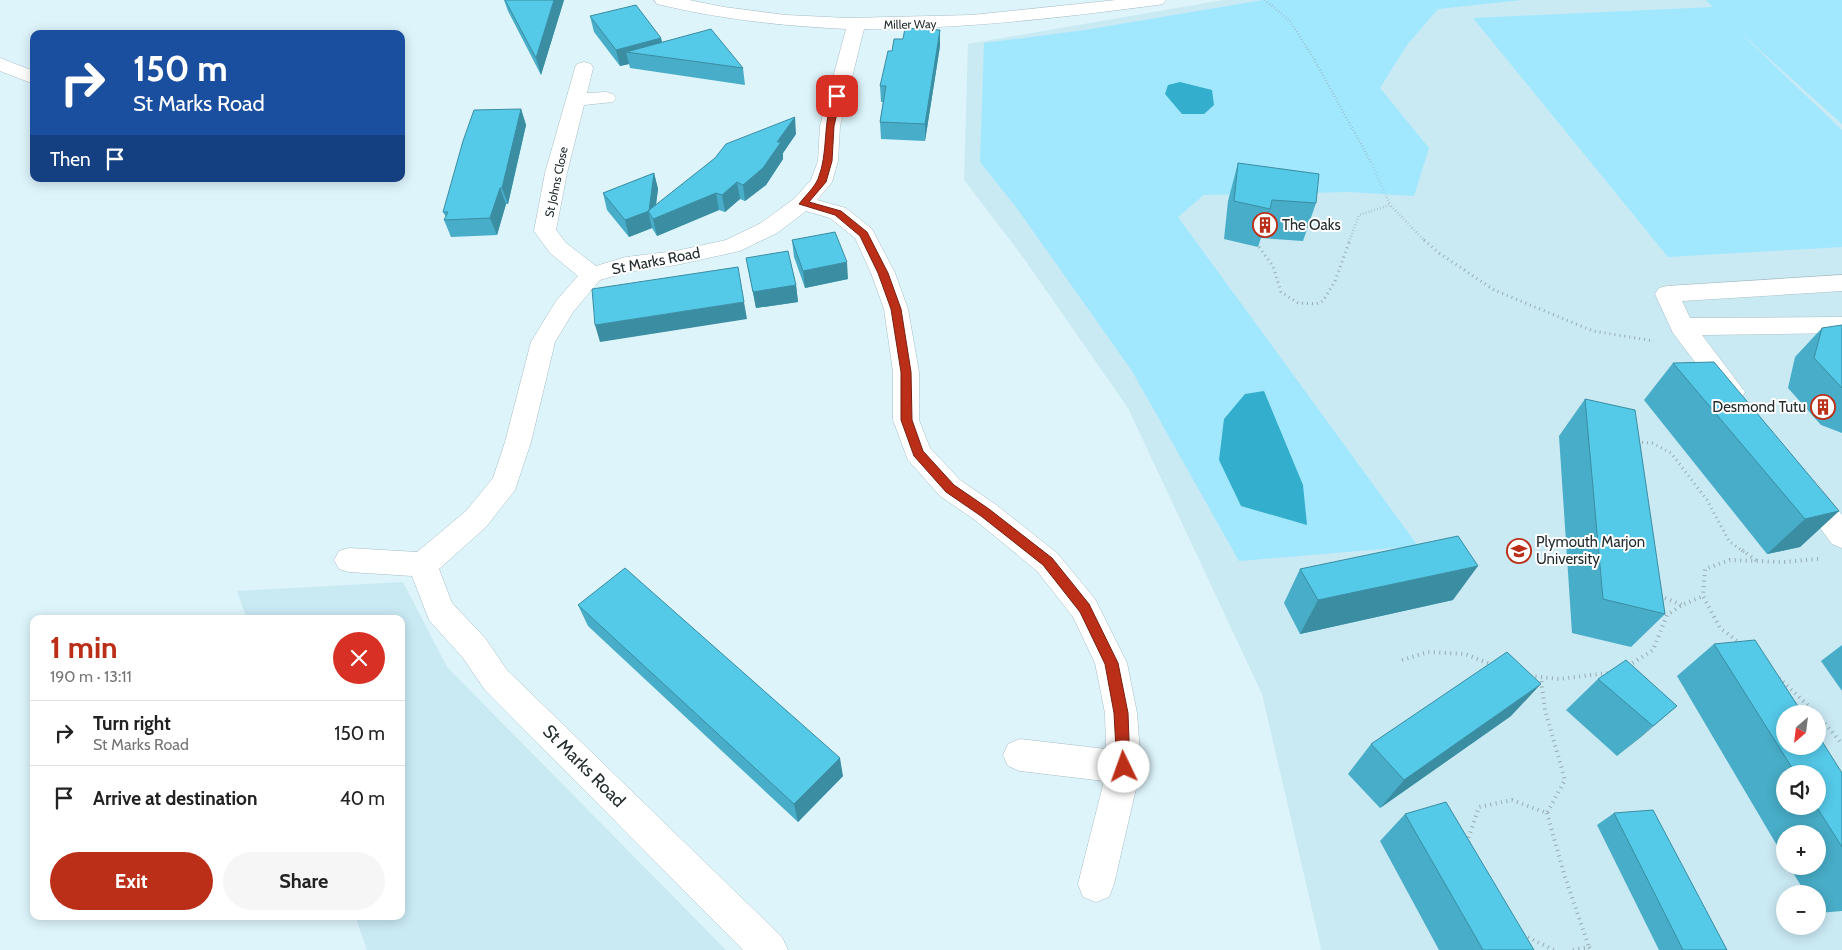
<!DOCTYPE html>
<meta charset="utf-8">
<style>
:root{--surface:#fff;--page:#f6f6f6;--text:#222;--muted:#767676;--line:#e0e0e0;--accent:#bb2f19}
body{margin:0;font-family:Cabin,sans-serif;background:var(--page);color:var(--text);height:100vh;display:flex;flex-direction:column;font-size:19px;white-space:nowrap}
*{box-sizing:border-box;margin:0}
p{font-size:16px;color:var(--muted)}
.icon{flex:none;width:28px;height:28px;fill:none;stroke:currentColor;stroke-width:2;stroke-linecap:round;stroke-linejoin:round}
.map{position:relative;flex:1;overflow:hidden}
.sheet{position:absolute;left:30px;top:615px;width:375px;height:305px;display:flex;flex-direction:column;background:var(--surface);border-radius:10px;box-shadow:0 2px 12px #0003}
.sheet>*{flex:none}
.banner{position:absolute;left:30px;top:30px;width:375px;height:152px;border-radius:10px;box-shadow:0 2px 12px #0003;background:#1a4fa0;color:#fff;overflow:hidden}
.needle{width:32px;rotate:208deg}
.controls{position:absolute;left:1776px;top:705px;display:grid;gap:10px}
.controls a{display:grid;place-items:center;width:50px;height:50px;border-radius:50%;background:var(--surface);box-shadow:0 2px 12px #0003;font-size:25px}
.pin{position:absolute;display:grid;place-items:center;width:42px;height:42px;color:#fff;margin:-21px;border-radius:10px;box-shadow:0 2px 8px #0006}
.me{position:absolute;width:55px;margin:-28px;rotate:357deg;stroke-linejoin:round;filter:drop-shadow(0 0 4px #0008)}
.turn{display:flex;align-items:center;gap:18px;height:105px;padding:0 20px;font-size:22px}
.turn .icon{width:65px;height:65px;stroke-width:2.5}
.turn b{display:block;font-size:35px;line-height:42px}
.then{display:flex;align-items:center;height:48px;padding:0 20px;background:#0003;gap:10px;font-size:19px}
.round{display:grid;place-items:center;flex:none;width:52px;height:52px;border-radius:26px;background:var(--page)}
.head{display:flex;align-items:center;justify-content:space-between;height:85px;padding:0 20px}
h1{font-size:30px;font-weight:700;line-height:38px;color:var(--accent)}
.action{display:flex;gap:10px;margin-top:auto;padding:10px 20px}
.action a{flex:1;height:58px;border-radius:30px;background:var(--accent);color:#fff;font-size:20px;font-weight:700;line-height:58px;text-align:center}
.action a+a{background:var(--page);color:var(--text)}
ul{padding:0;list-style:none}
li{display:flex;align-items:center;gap:15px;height:65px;padding:0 20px;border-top:1px solid var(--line)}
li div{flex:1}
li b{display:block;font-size:19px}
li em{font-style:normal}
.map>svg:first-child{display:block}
.built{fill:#c9e9f3;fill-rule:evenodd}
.green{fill:#a1e8fe}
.water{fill:#33aecc}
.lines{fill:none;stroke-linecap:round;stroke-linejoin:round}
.minor-casing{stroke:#a8bec5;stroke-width:1}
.path-far2{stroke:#99abb0;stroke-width:2.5;stroke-dasharray:0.5 2.5;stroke-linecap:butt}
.path-far1{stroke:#99abb0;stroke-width:3;stroke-dasharray:1 4;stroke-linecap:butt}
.path{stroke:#99abb0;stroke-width:4;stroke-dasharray:1 4.5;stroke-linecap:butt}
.minor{fill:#fff;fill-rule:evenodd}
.wall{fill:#48adc8;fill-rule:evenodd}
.shaded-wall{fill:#3b8da2}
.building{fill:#54c9e8;stroke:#3b8da2}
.route{fill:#bb2f19;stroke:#7a1f10}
.labels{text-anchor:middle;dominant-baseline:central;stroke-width:4;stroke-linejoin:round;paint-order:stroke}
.far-street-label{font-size:12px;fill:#242d2f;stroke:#fff}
.poi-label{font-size:15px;fill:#242d2f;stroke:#fff;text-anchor:start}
.street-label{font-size:15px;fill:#242d2f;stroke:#fff}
.near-street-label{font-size:18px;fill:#242d2f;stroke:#fff}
</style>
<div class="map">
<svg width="1842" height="950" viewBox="0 0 1842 950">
<rect width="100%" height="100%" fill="#ddf4fb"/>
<path class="built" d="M 1223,0 L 1842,0 L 1842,950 L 1320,950 L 1321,948 L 1262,694 L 1128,408 L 1020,253 L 964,180 L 968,44 ZM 1785,714 L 1818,714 L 1818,746 L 1785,746 ZM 1785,774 L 1818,774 L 1818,806 L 1785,806 ZM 1785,834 L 1818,834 L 1818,866 L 1785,866 ZM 1785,894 L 1818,894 L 1818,926 L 1785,926 Z
M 403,582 L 447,667 L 726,950 L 367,950 L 355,916 L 401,916 L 401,619 L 247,619 L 237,591 Z"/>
<path class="green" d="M 1263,0 L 1522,0 L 1438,9 L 1407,45 L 1380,88 L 1429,148 L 1414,196 L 1349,192 L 1204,195 L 1178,217 L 1418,546 L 1239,561 L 1132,371 L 1016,207 L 980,162 L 984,43 L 1085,30 Z
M 1706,0 L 1842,0 L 1842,124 L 1734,27 L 1842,130 L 1842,247 L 1668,257 L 1473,18 L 1713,7 Z"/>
<path class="water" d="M 1180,82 L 1212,90 L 1214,105 L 1204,114 L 1182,114 L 1165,94 L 1168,85 Z
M 1264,391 L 1303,485 L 1307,525 L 1241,506 L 1219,460 L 1224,419 L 1245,394 Z"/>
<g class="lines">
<defs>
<path id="minor" d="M 654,0 L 689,0 L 724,7 L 786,15 L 848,18 L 972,15 L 1116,0 L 1166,0 L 1163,4 L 1157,5 C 1059,18 962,29 864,29 L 840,126 L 838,161 L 832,182 L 817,200 L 846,208 L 872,229 L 895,273 L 908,309 L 919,372 L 919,420 L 930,448 L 960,480 L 995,504 L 1057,553 L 1095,599 L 1127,663 L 1137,713 L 1141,767 L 1114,884 L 1109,897 L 1096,902 L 1083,897 L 1078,884 L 1104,781 L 1020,771 L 1008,766 L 1003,755 L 1008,744 L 1020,739 L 1106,749 L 1105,713 L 1095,663 L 1073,617 L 1037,571 L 975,520 L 940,496 L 908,460 L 893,420 L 893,372 L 884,309 L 871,273 L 855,238 L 830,218 L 806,211 L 777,233 L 740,251 L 676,265 L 627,272 L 600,280 L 573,312 L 555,342 L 531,442 L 515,490 L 486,527 L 439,569 L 452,603 L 485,638 L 507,670 L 782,937 L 788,950 L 743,950 L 485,690 L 463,658 L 429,620 L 412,576 L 349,572 L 339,569 L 334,560 L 339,551 L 349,548 L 417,552 L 466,511 L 493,478 L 505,442 L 531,342 L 556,301 L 578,276 L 550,253 L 534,231 L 545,173 L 575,68 L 577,64 L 584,62 L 591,64 L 593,68 L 587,93 L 606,92 L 613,94 L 616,98 L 613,102 L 584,105 L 567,173 L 556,230 L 566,243 L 596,266 L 626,257 L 676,251 L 726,240 L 761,223 L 795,198 L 811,180 L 818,161 L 820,126 L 846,29 C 782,26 719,19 657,4 Z
M 0,58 L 34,71 L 34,84 L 0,71 Z
M 1842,275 L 1842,291 L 1682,301 L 1690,318 L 1842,317 L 1842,333 L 1702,335 L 1745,392 L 1741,399 L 1732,401 L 1723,399 L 1673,333 L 1655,294 L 1659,288 L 1667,286 Z
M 1806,479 L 1816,482 L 1842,515 L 1842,548 L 1832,544 L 1792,490 L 1796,482 Z"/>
</defs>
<use href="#minor" class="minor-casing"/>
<path class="path-far2" d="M 1265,0 L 1290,21 L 1314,59 L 1372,164 L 1390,205
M 1349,242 L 1359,215 L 1390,205 L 1426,242"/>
<path class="path-far1" d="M 1424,240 L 1439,253 L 1494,290 L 1593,331 L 1654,341
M 1259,247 L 1273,266 L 1281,292 L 1298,303 L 1316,304 L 1323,301 L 1335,281 L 1350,240
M 1637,442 L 1652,443 L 1671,453 L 1707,500 L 1729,541 L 1744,552"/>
<path class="path" d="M 1742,550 L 1757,561
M 1660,596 L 1682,605
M 1741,644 L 1720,628 L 1703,596 L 1705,569 L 1730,560 L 1784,562 L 1818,559
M 1402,660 L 1428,652 L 1465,654 L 1493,665
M 1628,666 L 1653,650 L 1667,615 L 1682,605 L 1703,596
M 1530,676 L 1559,679 L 1608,673
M 1779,678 L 1817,714
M 1818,715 L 1842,744
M 1547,813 L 1564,874 L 1589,947
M 1469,843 L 1468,839 L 1479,807 L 1512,800 L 1547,813 L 1565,780 L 1545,710 L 1541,679
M 1523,935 L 1554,950
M 1573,950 L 1589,947 L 1591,950"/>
<use href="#minor" class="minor"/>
</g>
<path class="wall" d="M 504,0 L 564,0 L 541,75 L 508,11 Z
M 590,16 L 661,38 L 662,42 L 743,68 L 745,85 L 630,68 L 629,64 L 620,66 L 594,32 Z
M 940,30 L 940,46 L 925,141 L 881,139 L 880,122 L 883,102 L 881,102 L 880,86 L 892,51 L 903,39 Z
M 521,109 L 526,125 L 508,204 L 506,204 L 497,235 L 451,237 L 444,220 L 446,217 L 443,212 Z
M 796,134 L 783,153 L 783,159 L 766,185 L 745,201 L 740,199 L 725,212 L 719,210 L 657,236 L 652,228 L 629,237 L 607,210 L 603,193 L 654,173 L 658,189 L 656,205 Z
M 1238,163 L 1316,203 L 1303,241 L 1261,238 L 1258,247 L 1224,239 L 1228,201 Z
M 792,240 L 848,279 L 805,288 L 794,257 Z
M 746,258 L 796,285 L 798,302 L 756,308 Z
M 1842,325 L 1842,433 L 1821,425 L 1788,388 L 1795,357 L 1822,328 Z
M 1673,363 L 1839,511 L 1800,547 L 1767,554 L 1644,400 Z
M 1585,399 L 1665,614 L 1631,647 L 1572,633 L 1559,436 Z
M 1300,569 L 1453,600 L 1300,634 L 1284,603 Z
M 578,605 L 843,776 L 798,822 L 588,626 Z
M 1714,644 L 1842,773 L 1842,911 L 1818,913 L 1818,894 L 1806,894 L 1789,866 L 1818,866 L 1818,834 L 1785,834 L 1785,859 L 1677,676 ZM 1785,774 L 1818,774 L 1818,806 L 1785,806 Z
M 1842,645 L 1842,691 L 1821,661 Z
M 1598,679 L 1677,706 L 1617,756 L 1566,710 Z
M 1511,716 L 1380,808 L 1348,774 L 1371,744 Z
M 1614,813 L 1727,950 L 1659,950 L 1597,825 Z
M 1405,814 L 1534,950 L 1439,950 L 1380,841 Z"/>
<path class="shaded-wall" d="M 554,0 L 564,0 L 541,75 L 536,58 Z
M 940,30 L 940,46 L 925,141 L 925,124 Z
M 661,38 L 664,55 L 626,52 L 629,64 L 620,66 L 616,50 Z
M 521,109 L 526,125 L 508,204 L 502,188 Z
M 795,117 L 796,134 L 783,153 L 783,159 L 766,185 L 745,201 L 743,185 L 777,142 Z
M 654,173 L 658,189 L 654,219 L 716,193 L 719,210 L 657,236 L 653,219 L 648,211 L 652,228 L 629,237 L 625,220 Z
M 737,182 L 740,199 L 725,212 L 722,195 Z
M 500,188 L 506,204 L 497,235 L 490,218 Z
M 847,262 L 848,279 L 805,288 L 803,271 Z
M 796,285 L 798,302 L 756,308 L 753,292 Z
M 744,302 L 747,319 L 600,342 L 595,325 Z
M 1839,511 L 1800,547 L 1767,554 L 1805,519 Z
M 1478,566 L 1453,600 L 1300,634 L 1318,600 Z
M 1541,684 L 1511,716 L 1380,808 L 1404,780 Z
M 1677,706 L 1641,737 L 1617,756 Z
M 840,758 L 843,776 L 798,822 L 794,804 Z"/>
<path class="building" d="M 505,0 L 554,0 L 536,58 Z
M 636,5 L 661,38 L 616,50 L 590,16 Z
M 905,28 L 940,30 L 925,124 L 880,122 L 886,86 L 880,86 L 888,51 L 892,51 L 894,39 L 903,39 Z
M 711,29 L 743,68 L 626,52 Z
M 521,109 L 502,188 L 500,188 L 490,218 L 444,220 L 448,212 L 443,212 L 463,141 L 474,110 Z
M 795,117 L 777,142 L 781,142 L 763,168 L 743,185 L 737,182 L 722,195 L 716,193 L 653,219 L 648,211 L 715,158 L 726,144 Z
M 1238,163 L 1319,174 L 1316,203 L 1272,200 L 1270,209 L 1234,201 Z
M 654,173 L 649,211 L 625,220 L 603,193 Z
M 835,232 L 847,262 L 803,271 L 792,240 Z
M 788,251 L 796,285 L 753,292 L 746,258 Z
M 738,267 L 744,302 L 595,325 L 592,289 Z
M 1842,325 L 1842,388 L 1814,358 L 1822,328 Z
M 1714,362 L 1839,511 L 1805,519 L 1673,363 Z
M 1585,399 L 1635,410 L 1665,614 L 1603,599 Z
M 1458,536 L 1478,566 L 1318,600 L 1300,569 Z
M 625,568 L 840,758 L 794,804 L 578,605 Z
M 1755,640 L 1803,714 L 1785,714 L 1785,746 L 1818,746 L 1818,735 L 1842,773 L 1842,847 L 1816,806 L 1818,806 L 1818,774 L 1796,774 L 1714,644 Z
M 1507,652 L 1541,684 L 1404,780 L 1371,744 Z
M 1626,660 L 1677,706 L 1653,726 L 1598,679 Z
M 1446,802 L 1534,950 L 1483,950 L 1405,814 Z
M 1653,810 L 1727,950 L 1683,950 L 1614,813 Z"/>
<path class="route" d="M 834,94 L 841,96 L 834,126 L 832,161 L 826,182 L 809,202 L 841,211 L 867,232 L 888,273 L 901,309 L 911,372 L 912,420 L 923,451 L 954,485 L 989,509 L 1052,558 L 1089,604 L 1118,663 L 1128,713 L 1130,767 L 1128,772 L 1124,774 L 1119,772 L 1117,767 L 1114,713 L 1105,664 L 1080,612 L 1043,565 L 981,516 L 946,492 L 914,456 L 901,420 L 901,372 L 891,309 L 878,273 L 860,236 L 835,215 L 799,204 C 805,196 814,188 818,179 C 829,152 822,121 834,94 Z"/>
<defs>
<symbol id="building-ring" viewBox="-11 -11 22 22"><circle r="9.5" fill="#fff" stroke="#bb2f19" stroke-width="1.5"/><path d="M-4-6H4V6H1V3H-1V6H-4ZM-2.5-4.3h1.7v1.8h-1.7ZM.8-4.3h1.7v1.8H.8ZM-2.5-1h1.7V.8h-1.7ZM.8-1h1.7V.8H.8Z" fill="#bb2f19"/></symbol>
<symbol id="university-ring" viewBox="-11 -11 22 22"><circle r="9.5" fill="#fff" stroke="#bb2f19" stroke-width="1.5"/><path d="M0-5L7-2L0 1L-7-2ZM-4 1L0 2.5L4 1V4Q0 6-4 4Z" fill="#bb2f19"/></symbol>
</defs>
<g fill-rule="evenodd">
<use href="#building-ring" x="1251" y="211" width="28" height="28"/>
<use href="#building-ring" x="1809" y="393" width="28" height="28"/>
<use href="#university-ring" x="1505" y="537" width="28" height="28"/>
</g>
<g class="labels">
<g class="far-street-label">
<text transform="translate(910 24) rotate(-1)">Miller Way</text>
<text transform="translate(556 182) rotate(-78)">St Johns Close</text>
</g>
<g class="poi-label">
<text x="1282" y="225">The Oaks</text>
<text x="1806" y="407" text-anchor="end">Desmond Tutu</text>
<text x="1536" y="542">Plymouth Marjon<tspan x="1536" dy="17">University</tspan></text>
</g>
<g class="street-label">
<text transform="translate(656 261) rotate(-11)">St Marks Road</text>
</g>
<g class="near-street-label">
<text transform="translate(584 766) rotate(45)">St Marks Road</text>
</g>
</g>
</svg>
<div class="controls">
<a><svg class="needle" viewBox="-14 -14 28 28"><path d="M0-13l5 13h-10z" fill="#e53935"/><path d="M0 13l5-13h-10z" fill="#767676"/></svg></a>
<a><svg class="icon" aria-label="sound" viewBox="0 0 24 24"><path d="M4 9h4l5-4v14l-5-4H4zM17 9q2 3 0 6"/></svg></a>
<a>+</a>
<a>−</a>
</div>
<div class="pin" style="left:837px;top:96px;background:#d93025"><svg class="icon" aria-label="arrive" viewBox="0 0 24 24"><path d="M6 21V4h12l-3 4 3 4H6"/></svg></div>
<svg class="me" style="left:1124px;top:767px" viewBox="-20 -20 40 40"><circle r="19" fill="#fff"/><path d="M0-13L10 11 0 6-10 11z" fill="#bb2f19"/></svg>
<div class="banner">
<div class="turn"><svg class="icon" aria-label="right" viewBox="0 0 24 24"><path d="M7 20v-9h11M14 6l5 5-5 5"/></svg><div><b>150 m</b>St Marks Road</div></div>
<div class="then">Then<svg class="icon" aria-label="arrive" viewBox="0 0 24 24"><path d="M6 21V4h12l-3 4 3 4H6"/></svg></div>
</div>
<section class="sheet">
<div class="head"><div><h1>1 min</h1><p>190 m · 13:11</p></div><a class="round" style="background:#d93025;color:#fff"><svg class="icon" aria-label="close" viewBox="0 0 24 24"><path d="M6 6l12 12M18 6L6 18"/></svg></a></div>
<ul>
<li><svg class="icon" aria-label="right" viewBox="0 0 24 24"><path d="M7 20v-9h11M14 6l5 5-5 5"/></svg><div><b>Turn right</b><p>St Marks Road</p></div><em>150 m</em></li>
<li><svg class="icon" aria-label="arrive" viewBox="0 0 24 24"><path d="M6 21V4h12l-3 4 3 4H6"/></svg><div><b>Arrive at destination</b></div><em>40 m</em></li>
</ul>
<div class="action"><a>Exit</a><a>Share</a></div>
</section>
</div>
